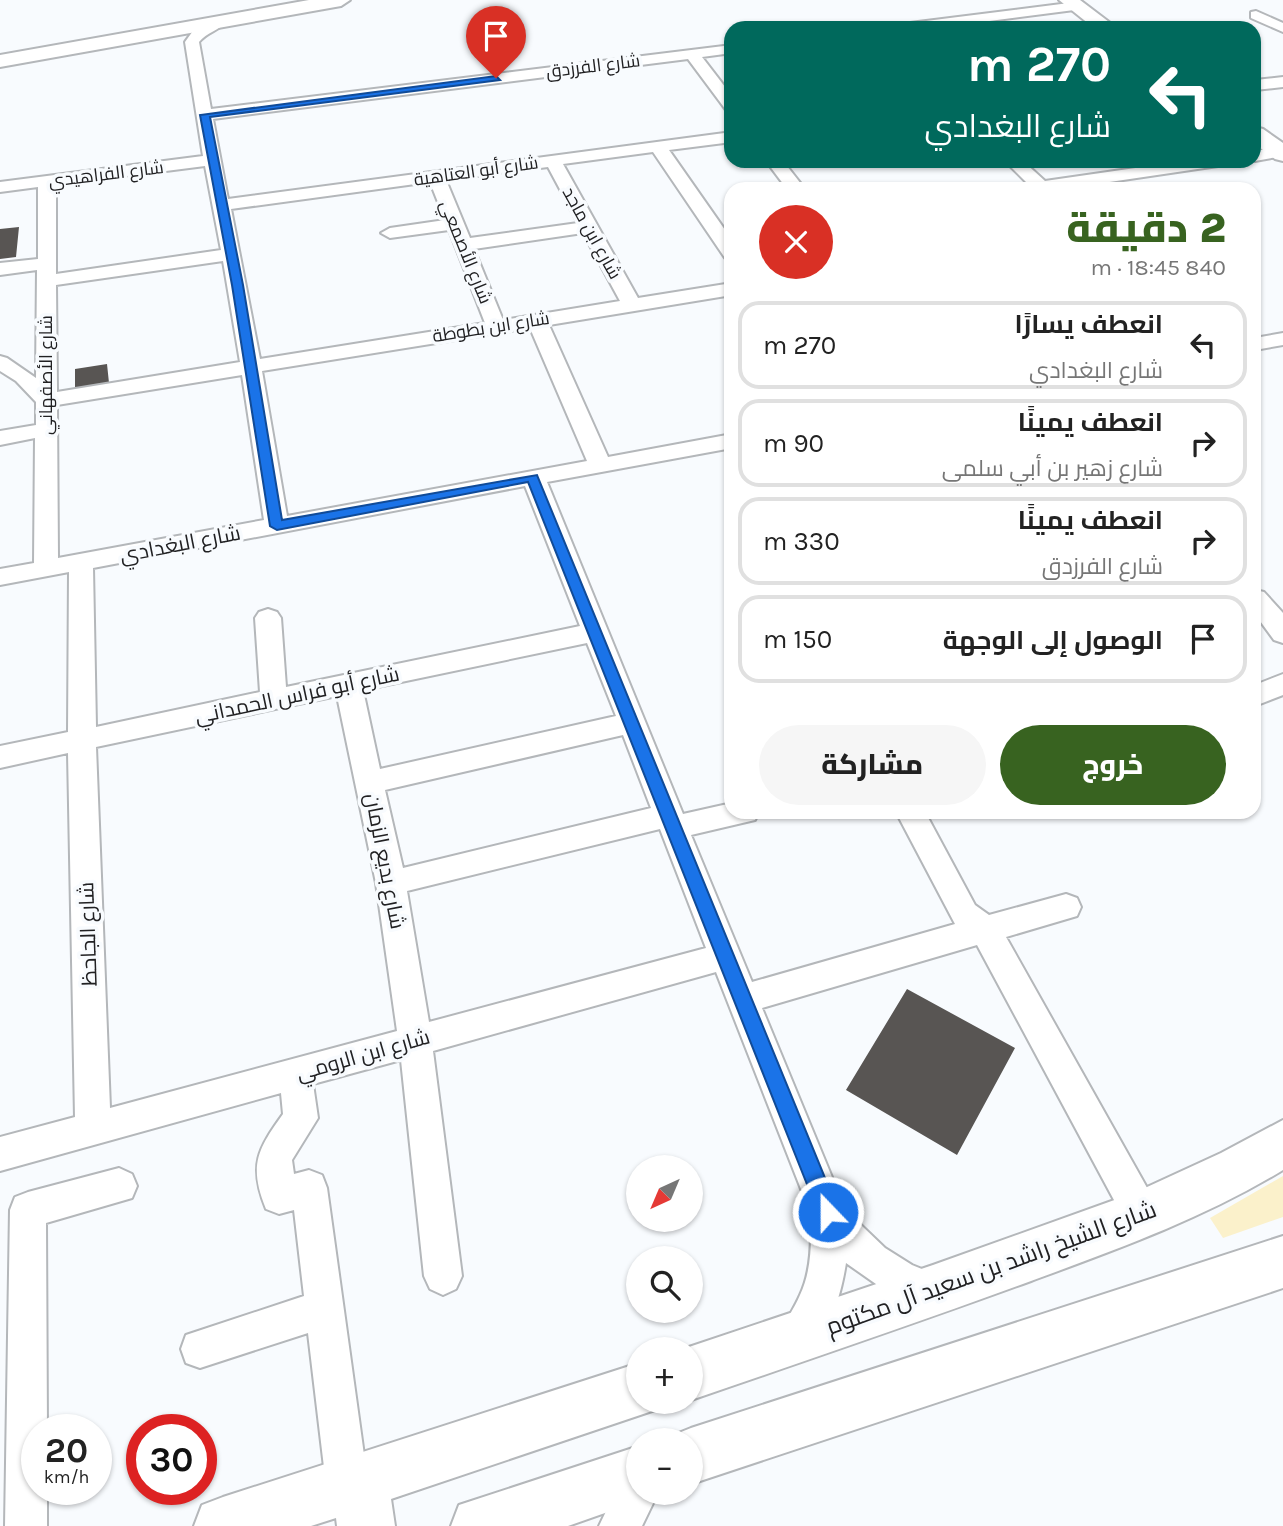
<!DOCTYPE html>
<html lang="ar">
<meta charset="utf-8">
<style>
:root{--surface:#fff;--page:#f6f6f6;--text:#222;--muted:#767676;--line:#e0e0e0;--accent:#386320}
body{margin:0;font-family:Karla,Cairo,sans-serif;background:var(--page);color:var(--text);direction:rtl;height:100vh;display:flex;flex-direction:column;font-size:26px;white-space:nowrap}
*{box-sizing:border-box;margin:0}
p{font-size:23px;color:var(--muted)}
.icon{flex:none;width:38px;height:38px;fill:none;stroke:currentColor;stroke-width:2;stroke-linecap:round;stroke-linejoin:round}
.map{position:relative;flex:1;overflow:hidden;direction:ltr}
.panel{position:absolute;left:724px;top:182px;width:537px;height:637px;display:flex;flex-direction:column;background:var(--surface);border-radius:21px;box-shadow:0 2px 5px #0004;direction:rtl}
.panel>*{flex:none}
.guide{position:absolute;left:724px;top:21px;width:537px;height:147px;border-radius:21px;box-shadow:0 2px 5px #0004;direction:rtl;background:#00695c;color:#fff;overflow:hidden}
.needle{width:46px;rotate:224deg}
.tools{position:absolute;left:626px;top:1155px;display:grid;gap:14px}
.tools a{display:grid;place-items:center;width:77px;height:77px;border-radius:50%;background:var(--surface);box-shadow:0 2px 5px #0004;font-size:35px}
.speed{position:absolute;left:21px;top:1414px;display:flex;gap:14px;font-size:35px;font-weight:700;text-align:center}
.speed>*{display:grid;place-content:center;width:91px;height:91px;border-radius:50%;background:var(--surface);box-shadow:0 2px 5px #0004;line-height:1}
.speed small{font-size:18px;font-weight:400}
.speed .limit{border:10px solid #d22;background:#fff;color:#111}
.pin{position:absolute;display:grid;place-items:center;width:60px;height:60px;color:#fff;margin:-72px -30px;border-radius:50% 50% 50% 0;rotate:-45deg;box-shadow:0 0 7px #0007}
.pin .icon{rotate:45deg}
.me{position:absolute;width:77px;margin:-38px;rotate:338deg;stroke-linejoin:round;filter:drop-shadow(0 0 5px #0008)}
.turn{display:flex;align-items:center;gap:24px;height:147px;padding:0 35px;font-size:32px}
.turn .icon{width:91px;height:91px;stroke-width:2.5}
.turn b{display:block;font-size:49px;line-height:60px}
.round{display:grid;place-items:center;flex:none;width:74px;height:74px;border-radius:37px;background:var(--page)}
.head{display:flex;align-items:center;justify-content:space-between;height:119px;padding:0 35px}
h1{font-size:42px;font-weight:800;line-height:52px;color:var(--accent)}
.cta{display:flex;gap:14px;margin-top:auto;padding:14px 35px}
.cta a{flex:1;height:80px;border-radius:42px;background:var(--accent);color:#fff;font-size:28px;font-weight:800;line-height:80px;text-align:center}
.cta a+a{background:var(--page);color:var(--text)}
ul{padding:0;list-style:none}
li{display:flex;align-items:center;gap:21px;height:88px;margin:0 14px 10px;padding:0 21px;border:4px solid var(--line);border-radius:21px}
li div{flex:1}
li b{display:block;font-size:26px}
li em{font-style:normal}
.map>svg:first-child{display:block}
.sand{fill:#fbf1cb}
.building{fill:#585553}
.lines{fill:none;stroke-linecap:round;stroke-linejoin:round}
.street-casing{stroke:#b4b7ba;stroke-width:4}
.secondary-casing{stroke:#b4b7ba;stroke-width:4}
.street{fill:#fff;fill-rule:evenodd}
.secondary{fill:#fff;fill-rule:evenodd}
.route{fill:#1a73e8;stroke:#114b97;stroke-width:2}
.labels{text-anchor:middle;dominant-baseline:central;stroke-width:7;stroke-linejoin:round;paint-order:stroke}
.far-street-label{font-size:18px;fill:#212123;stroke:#f8fbfe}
.street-label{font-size:21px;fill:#212123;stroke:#f8fbfe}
.near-street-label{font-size:24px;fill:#212123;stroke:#f8fbfe}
</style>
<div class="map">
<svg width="1283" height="1526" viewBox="0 0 1283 1526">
<rect width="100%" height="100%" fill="#f8fbfe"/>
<path class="sand" d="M 1283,1176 L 1283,1217 L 1223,1238 L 1210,1218 Z"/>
<path class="building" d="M 19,227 L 16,257 L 0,259 L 0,229 Z
M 107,364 L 109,383 L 75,388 L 75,369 Z
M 907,989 L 1015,1048 L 957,1155 L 846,1090 Z"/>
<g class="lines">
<defs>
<path id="street" d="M 1077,2 L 1084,6 L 1082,9 L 936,28 L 895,28 L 902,24 Z
M 1256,11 L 1283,23 L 1283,32 L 1251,18 L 1251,12 Z
M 219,18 L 226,22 C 218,31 207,32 199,42 L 211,109 L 732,45 L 732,53 L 702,57 L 732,96 L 732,112 L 726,110 L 688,59 L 213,119 L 228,199 L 732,132 L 732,142 L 669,150 L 732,240 L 732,259 L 725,258 L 653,152 L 563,164 L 638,298 L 732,283 L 732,295 L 549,325 L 608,457 L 732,434 L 732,448 L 547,482 L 683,814 L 732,803 L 732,812 L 759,812 L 755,820 L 691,835 L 752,982 L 955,924 L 896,812 L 925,812 L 975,905 L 989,915 L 1066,894 L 1077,898 L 1081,907 L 1077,916 L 1006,937 L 1155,1202 L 1160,1215 L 1155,1228 L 1142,1233 L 1129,1228 L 977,945 L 762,1008 L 841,1199 L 862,1226 L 885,1248 L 912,1265 L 944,1278 L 950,1291 L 944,1304 L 931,1310 L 886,1291 L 846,1263 C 841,1294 829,1342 799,1354 L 785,1349 L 780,1335 C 785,1321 794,1309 800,1295 C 812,1270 812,1239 810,1212 L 716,972 L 433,1051 L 462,1276 L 456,1289 L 443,1295 L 430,1289 L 424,1276 L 401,1060 L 313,1084 L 318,1118 L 292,1160 L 294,1174 L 309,1170 L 322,1175 L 327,1188 L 368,1484 L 362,1499 L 347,1505 L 332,1499 L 326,1484 L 308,1333 L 200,1368 L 186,1363 L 181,1349 L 186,1335 L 304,1296 L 294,1210 L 279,1214 L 266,1209 C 248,1165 258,1149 283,1114 L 281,1093 L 0,1171 L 0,1137 L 75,1117 L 68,753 L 0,768 L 0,746 L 68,732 L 69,572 L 0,585 L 0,569 L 34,563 L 35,438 L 0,445 L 0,431 L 36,425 L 36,402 L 16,381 L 0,371 L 0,356 L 7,358 L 36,378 L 37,270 L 0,275 L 0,263 L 38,259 L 38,187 L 0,192 L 0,182 L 203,156 L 185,42 L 195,28 ZM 205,166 L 221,250 L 56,274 L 56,185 ZM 548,167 L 578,223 L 470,238 L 446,180 ZM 430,182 L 445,220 L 390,228 L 381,233 L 390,238 L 449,230 L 485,323 L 260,359 L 231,209 ZM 583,233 L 620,301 L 503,320 L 474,249 ZM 223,261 L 240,362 L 57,392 L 56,285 ZM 530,328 L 587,461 L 287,516 L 262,371 ZM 242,375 L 264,520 L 58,558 L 57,405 ZM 525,486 L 580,626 L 286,687 L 281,618 L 277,612 L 268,609 L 259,612 L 255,618 L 260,692 L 96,727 L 93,568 ZM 587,643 L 616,716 L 380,769 L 363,690 ZM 337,696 L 376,883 L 397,1031 L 110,1108 L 96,747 ZM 623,735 L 651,808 L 403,868 L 385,790 ZM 660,829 L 706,948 L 429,1022 L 407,891 Z
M 1283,77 L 1283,87 L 1255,90 L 1255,80 Z
M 1280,147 L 1283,148 L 1283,156 L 1255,161 L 1255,151 Z
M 766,161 L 783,161 L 805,189 L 787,189 Z
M 1005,161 L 1023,161 L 1045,181 L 1184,161 L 1226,161 L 1218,166 L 1062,189 L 1033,189 Z
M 1283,333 L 1283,345 L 1255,350 L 1255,338 Z
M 1255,590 L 1264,592 L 1283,613 L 1283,643 L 1274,640 L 1255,614 Z
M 1283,674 L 1283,695 L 1255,706 L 1255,685 Z
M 119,1168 L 132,1174 L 137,1186 L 132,1198 L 46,1223 L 47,1430 L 37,1430 L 37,1489 L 47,1489 L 47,1526 L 5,1526 L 10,1210 L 15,1197 L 28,1192 Z
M 639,1468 L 639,1493 L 658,1493 L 642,1526 L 599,1526 L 624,1474 Z"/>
<path id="secondary" d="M 309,0 L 350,0 L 341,6 L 0,67 L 0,55 Z
M 1059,0 L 1080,0 L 1117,28 L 1094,28 Z
M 1255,127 L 1263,129 L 1283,143 L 1283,161 L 1275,159 L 1255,144 Z
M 1283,1120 L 1283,1170 C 1204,1218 1118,1249 1031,1281 C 919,1322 805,1361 691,1400 L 691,1349 L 683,1349 L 933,1265 L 1134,1193 L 1221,1153 Z
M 1283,1236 L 1283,1288 L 691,1484 L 691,1440 L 669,1440 L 671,1436 L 691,1428 Z
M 639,1363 L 639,1402 L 661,1402 L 658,1409 L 391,1499 L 395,1526 L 337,1526 L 336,1518 L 311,1526 L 194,1526 L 202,1505 L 223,1497 Z
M 639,1446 L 639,1493 L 659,1494 L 568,1526 L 451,1526 L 459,1505 Z"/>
</defs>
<use href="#street" class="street-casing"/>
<use href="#secondary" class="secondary-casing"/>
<use href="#street" class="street"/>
<use href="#secondary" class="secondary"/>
</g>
<path class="route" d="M 496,76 L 500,80 L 210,117 L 243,285 L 282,520 L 537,475 L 839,1212 L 836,1220 L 828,1223 L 821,1220 L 818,1212 L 528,482 L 277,530 L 270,526 L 232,285 L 200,115 Z"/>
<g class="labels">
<g class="far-street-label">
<text transform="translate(593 66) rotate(-7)">شارع الفرزدق</text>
<text transform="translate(476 171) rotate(-8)">شارع أبو العتاهية</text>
<text transform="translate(106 174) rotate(-7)">شارع الفراهيدي</text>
<text transform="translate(592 233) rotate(61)">شارع ابن ماجد</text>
<text transform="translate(466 252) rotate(68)">شارع الأصمعي</text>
<text transform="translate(491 327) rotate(-9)">شارع ابن بطوطة</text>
<text transform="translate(46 375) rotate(-90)">شارع الأصفهاني</text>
</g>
<g class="street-label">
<text transform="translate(180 544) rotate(-11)">شارع البغدادي</text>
<text transform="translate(297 695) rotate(-12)">شارع أبو فراس الحمداني</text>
<text transform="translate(385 861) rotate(79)">شارع بديع الزمان</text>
<text transform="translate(88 934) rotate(-92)">شارع الجاحظ</text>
<text transform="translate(363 1055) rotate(-16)">شارع ابن الرومي</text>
</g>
<g class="near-street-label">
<text transform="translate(991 1268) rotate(-20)">شارع الشيخ راشد بن سعيد آل مكتوم</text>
</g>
</g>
</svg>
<div class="tools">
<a><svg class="needle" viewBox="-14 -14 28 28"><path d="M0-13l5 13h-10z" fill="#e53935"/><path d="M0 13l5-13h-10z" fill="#767676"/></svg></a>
<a><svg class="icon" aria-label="search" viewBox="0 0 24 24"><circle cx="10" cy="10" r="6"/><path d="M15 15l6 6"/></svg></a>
<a>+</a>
<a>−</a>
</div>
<div class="speed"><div>20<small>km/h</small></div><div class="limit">30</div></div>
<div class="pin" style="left:496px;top:78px;background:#d93025"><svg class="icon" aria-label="arrive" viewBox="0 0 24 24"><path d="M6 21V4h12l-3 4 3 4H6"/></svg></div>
<svg class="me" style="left:828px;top:1212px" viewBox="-20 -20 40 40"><circle r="17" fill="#1a73e8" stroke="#fff" stroke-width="3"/><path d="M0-11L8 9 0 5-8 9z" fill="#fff"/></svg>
<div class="guide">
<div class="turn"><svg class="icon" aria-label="left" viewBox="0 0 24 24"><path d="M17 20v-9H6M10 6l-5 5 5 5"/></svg><div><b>270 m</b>شارع البغدادي</div></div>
</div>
<section class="panel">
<div class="head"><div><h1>2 دقيقة</h1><p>840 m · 18:45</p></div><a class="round" style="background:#d93025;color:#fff"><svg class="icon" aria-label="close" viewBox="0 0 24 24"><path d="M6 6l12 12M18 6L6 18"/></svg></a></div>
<ul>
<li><svg class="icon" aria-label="left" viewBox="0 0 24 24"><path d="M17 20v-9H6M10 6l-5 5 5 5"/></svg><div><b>انعطف يسارًا</b><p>شارع البغدادي</p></div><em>270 m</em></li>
<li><svg class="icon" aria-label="right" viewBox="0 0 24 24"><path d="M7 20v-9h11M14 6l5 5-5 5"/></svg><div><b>انعطف يمينًا</b><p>شارع زهير بن أبي سلمى</p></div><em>90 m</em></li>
<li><svg class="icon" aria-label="right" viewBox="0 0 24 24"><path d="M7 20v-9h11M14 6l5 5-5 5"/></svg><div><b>انعطف يمينًا</b><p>شارع الفرزدق</p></div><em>330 m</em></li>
<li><svg class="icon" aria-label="arrive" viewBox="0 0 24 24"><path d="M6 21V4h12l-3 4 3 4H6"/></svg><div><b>الوصول إلى الوجهة</b></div><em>150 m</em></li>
</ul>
<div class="cta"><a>خروج</a><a>مشاركة</a></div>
</section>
</div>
